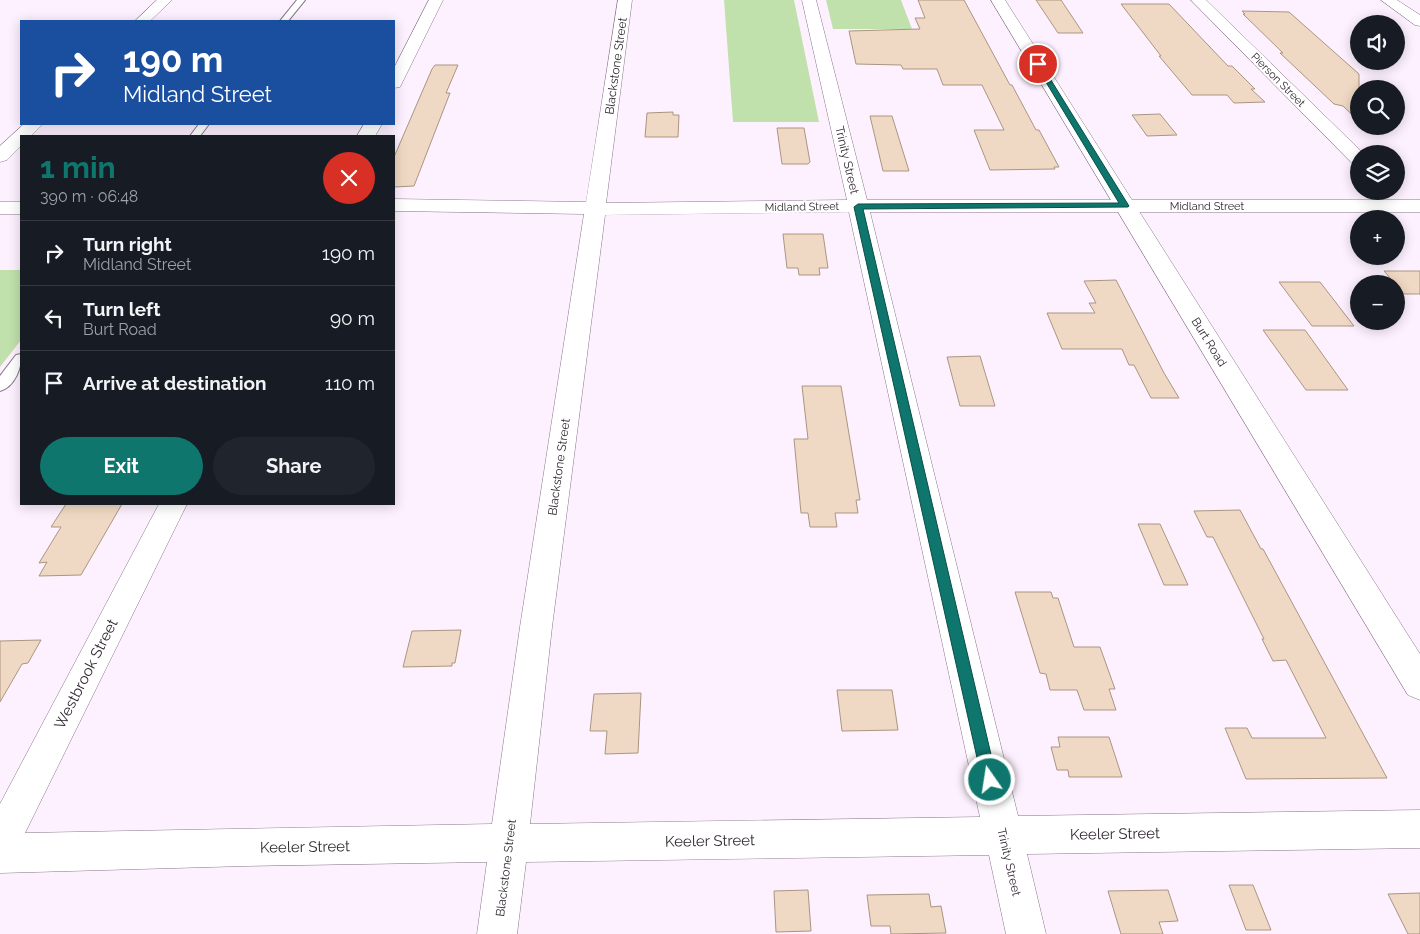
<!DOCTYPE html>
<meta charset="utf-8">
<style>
:root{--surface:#171b24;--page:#20242c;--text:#f1f3f6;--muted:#9ea1a6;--line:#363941;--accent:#0f766e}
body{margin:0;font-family:Raleway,sans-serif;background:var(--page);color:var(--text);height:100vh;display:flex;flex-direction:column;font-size:19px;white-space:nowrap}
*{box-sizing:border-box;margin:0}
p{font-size:16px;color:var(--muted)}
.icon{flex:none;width:28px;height:28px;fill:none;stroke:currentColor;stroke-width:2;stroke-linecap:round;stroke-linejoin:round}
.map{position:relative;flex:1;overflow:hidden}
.drawer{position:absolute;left:20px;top:135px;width:375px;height:370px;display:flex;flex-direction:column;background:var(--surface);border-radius:0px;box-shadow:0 2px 12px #0003}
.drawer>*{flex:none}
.top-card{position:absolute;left:20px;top:20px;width:375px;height:105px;border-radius:0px;box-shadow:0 2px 12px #0003;background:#1a4fa0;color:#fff;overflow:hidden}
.buttons{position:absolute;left:1350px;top:15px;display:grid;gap:10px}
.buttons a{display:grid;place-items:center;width:55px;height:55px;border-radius:50%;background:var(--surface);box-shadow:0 2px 12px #0003;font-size:25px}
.pin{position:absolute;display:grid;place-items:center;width:42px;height:42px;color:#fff;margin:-21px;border:2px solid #fff;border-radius:50%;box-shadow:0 1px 5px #0007}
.me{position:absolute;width:55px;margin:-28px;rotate:347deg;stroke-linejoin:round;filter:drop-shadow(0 0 4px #0008)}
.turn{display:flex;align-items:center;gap:18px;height:105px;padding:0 20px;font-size:22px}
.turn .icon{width:65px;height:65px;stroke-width:2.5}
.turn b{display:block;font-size:35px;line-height:42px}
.round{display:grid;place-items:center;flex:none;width:52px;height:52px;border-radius:26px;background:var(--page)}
.headline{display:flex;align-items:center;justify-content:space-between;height:85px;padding:0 20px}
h1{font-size:30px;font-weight:700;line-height:38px;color:var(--accent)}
.cta{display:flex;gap:10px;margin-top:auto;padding:10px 20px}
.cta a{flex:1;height:58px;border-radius:30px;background:var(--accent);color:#fff;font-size:20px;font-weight:700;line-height:58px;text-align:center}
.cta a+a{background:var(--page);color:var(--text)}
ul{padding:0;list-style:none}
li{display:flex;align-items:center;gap:15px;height:65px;padding:0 20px;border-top:1px solid var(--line)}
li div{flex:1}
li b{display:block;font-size:19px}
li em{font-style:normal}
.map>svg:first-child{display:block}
.green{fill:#c0e1ab}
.building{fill:#f0d9c4;stroke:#aa9581}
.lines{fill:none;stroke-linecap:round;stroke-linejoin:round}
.lane-casing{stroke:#89768b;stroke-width:2}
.street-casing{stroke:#89768b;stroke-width:1}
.secondary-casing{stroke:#89768b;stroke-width:1}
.lane{fill:#fff;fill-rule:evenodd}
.street{fill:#fff;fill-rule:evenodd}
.secondary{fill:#fff;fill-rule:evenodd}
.route{fill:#0f766e;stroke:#0a4d48}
.labels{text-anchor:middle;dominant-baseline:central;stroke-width:4;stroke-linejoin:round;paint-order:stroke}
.far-street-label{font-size:11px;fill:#312932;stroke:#fff}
.street-label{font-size:12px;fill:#312932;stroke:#fff}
.near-street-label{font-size:15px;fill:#312932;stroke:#fff}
</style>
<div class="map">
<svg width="1420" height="934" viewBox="0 0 1420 934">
<rect width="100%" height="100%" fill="#fef1ff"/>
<path class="green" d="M 724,0 L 794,0 L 819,122 L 733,122 Z
M 826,0 L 901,0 L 912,29 L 833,29 Z
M 0,270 L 21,270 L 21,340 L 0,367 Z"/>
<path class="building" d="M 918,0 L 964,0 L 1010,85 L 1012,85 L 1036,130 L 1039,130 L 1059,167 L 1054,167 L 1055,169 L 990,170 L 974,130 L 1004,130 L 982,85 L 943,85 L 937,69 L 903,69 L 901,65 L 856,64 L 849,31 L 920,29 L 915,18 L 925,18 Z
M 1036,0 L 1061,0 L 1083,33 L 1058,33 Z
M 1121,4 L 1169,4 L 1228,66 L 1232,66 L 1255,89 L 1251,89 L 1265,102 L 1234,103 L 1227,95 L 1192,95 L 1159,56 L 1161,56 Z
M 1242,11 L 1289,12 L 1359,74 L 1359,121 L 1343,106 L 1334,104 L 1280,53 L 1283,53 L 1243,14 L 1245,14 Z
M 435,65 L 458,65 L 446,93 L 450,93 L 414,186 L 394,187 L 394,157 L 432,69 Z
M 673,112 L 673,115 L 679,115 L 678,137 L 645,137 L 647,113 Z
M 1160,114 L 1177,135 L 1147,136 L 1132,115 Z
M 870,116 L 892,116 L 909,171 L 883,171 Z
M 777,128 L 804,128 L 810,162 L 808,164 L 782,164 Z
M 783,234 L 823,234 L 828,268 L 819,268 L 820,275 L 799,275 L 798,268 L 787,268 Z
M 1384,271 L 1420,271 L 1420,294 L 1404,294 Z
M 1116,280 L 1164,373 L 1179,398 L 1151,398 L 1134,365 L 1129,365 L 1122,349 L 1062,349 L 1047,313 L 1095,313 L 1089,303 L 1096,303 L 1084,281 Z
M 1279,282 L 1320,282 L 1354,326 L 1312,326 Z
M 1263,330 L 1305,330 L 1348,390 L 1306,390 Z
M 980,356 L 995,406 L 960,406 L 947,357 Z
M 802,386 L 841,386 L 860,500 L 856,500 L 858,513 L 835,513 L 837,527 L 810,527 L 808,513 L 801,513 L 794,439 L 808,439 Z
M 66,504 L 122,504 L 81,575 L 39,576 L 47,562 L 39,563 L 61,527 L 51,527 Z
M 1240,510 L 1261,549 L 1263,549 L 1387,778 L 1246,779 L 1225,728 L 1247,728 L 1252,738 L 1326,738 L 1286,660 L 1273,661 L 1262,639 L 1264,639 L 1213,537 L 1207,537 L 1194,511 Z
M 1138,524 L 1160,524 L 1188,585 L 1164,585 Z
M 1015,592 L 1051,592 L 1053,598 L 1058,598 L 1074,647 L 1100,647 L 1115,689 L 1109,689 L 1116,710 L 1084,710 L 1077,690 L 1050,690 L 1046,674 L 1040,673 Z
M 461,630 L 455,663 L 452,663 L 452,666 L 403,667 L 412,631 Z
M 41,640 L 28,663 L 22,664 L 0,702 L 0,641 Z
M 837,690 L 892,690 L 898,730 L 842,731 Z
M 641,693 L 638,753 L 605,754 L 607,731 L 590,731 L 594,694 Z
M 1058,737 L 1109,737 L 1122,777 L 1069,777 L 1068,770 L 1057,770 L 1051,747 L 1060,747 Z
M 1229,885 L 1253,885 L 1271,930 L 1246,930 Z
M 808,890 L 811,931 L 776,932 L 774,891 Z
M 1168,890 L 1178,921 L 1159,922 L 1163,934 L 1121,934 L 1108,891 Z
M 1420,893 L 1420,934 L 1408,934 L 1388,894 Z
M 929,894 L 931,907 L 941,906 L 946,933 L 891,934 L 890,926 L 871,926 L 867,895 Z"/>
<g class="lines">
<defs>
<path id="lane" d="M 297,0 L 305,0 L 288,21 L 280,21 Z
M 199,124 L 209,124 L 200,136 L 190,136 Z
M 21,354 C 22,367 15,387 0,391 L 0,376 L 16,355 Z"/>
<path id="street" d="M 157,0 L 172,0 L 150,21 L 135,21 Z
M 429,0 L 443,0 L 402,83 L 400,87 L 394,88 L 394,68 Z
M 618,0 L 632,0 L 606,203 L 847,200 L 802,0 L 816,0 L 867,200 L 1420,200 L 1420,212 L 870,212 L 1018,816 L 1420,810 L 1420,848 L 1027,854 L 1046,934 L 1006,934 L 989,855 L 526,862 L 517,934 L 477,934 L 487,862 L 245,866 L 0,873 L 0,804 L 159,504 L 187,504 L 25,833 L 492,824 L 520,627 L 584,214 L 394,211 L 394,199 L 586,202 ZM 849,212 L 980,817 L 530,824 L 552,627 L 605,215 Z
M 1191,0 L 1206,0 L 1364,154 L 1359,154 L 1359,165 L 1352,163 Z
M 1381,0 L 1397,0 L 1420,15 L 1420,26 L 1415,25 Z
M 24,124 L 43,124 L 31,136 L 21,136 L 21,146 L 7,160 L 0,162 L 0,146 Z
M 364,124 L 382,124 L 375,136 L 357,136 Z
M 0,202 L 21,202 L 21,214 L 0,214 Z"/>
<path id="secondary" d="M 991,0 L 1005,0 L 1420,654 L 1420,700 L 1408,695 Z"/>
</defs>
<use href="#lane" class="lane-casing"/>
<use href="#street" class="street-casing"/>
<use href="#secondary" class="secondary-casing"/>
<use href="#lane" class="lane"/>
<use href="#street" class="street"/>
<use href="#secondary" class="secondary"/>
</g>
<path class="route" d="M 1036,63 L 1041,64 L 1129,206 L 1128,207 L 863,209 L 997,780 L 995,785 L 990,787 L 984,785 L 982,780 L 854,207 L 858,204 L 1119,203 L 1035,64 Z"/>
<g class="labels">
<g class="far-street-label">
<text transform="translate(1278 80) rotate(45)">Pierson Street</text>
<text x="1207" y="206">Midland Street</text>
<text transform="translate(802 207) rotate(-1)">Midland Street</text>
</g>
<g class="street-label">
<text transform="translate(616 66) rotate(-82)">Blackstone Street</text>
<text transform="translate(847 160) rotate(77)">Trinity Street</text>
<text transform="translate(1209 342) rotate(58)">Burt Road</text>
<text transform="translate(559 467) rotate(-82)">Blackstone Street</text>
<text transform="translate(1009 862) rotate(77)">Trinity Street</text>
<text transform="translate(506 868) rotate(-83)">Blackstone Street</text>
</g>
<g class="near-street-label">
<text transform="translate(86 674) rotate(-63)">Westbrook Street</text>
<text transform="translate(1115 834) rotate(-1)">Keeler Street</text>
<text transform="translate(710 841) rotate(-1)">Keeler Street</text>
<text transform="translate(305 847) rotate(-1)">Keeler Street</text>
</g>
</g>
</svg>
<div class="buttons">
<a><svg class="icon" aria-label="sound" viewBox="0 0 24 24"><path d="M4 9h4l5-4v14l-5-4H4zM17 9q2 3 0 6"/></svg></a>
<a><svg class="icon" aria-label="search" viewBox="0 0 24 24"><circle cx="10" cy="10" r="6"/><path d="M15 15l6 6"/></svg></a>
<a><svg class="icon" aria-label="layers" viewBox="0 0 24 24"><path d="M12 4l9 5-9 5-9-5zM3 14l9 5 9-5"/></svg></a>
<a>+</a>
<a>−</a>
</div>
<div class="pin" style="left:1038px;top:64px;background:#d93025"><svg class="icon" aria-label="arrive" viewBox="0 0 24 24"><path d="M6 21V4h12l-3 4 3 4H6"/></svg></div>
<svg class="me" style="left:990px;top:780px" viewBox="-20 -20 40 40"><circle r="17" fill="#0f766e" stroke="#fff" stroke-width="3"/><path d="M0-11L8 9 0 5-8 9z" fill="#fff"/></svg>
<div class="top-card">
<div class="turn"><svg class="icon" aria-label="right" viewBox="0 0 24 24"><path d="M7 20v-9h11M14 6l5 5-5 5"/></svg><div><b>190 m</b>Midland Street</div></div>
</div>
<section class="drawer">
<div class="headline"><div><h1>1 min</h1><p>390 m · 06:48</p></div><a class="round" style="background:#d93025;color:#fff"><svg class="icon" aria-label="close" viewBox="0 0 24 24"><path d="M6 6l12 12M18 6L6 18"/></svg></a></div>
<ul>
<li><svg class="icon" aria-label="right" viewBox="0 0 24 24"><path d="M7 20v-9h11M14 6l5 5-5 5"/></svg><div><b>Turn right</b><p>Midland Street</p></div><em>190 m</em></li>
<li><svg class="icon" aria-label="left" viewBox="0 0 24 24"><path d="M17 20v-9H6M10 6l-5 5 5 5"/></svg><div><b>Turn left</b><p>Burt Road</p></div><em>90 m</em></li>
<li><svg class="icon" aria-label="arrive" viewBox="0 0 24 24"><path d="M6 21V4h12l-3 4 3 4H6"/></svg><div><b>Arrive at destination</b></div><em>110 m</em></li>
</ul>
<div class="cta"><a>Exit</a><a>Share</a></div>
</section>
</div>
